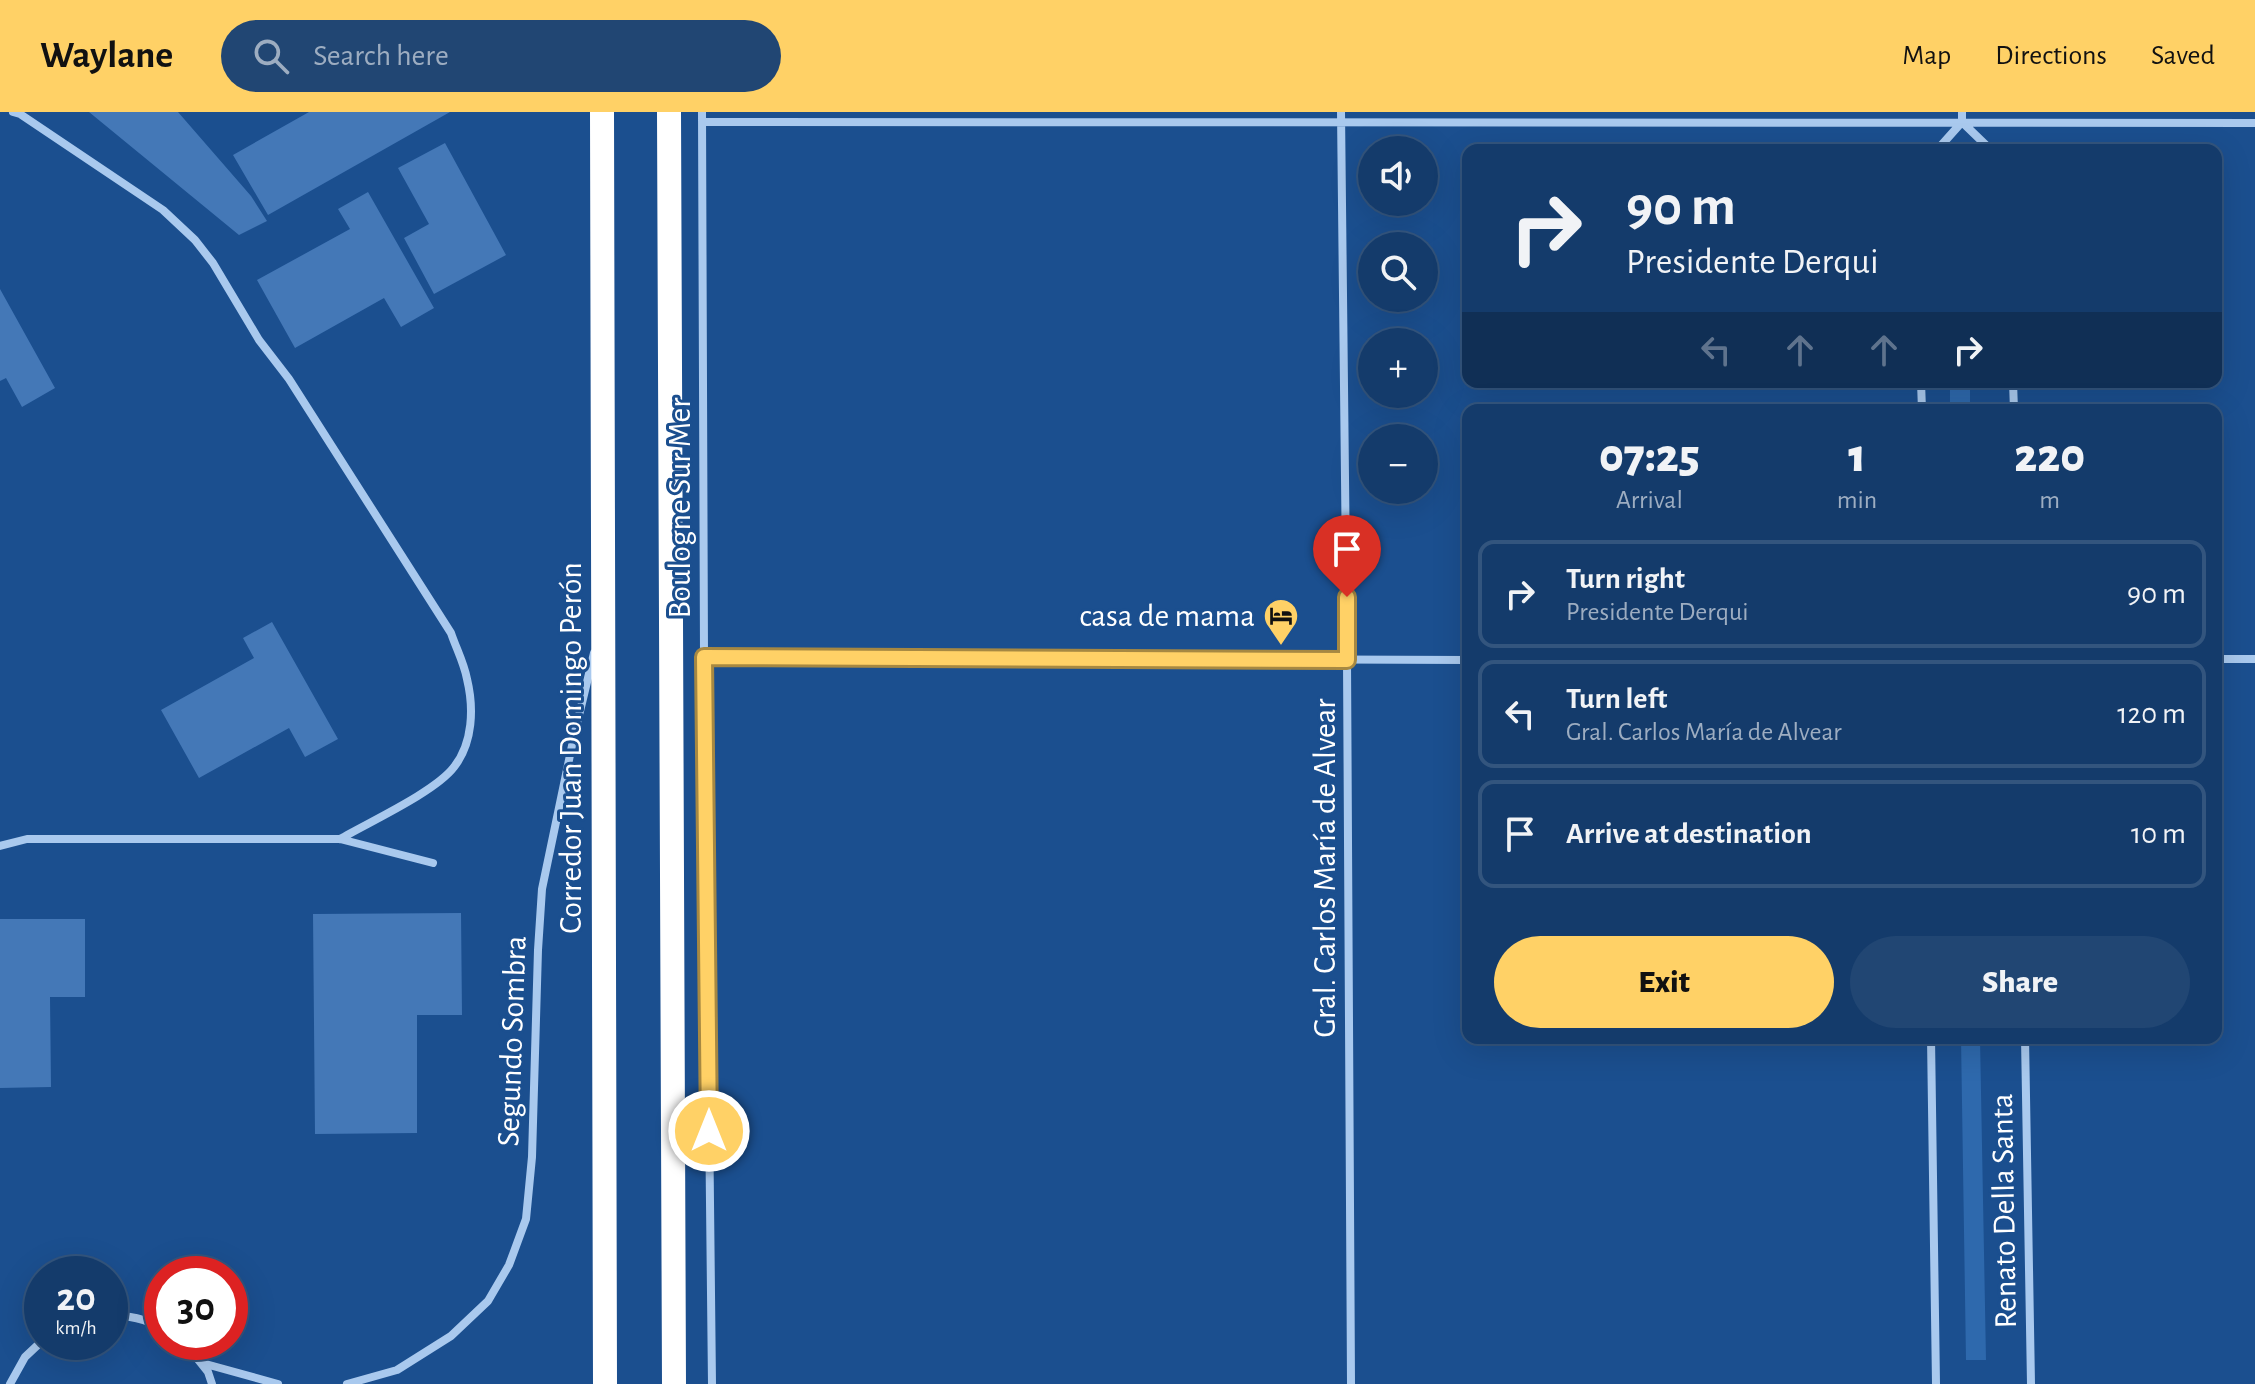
<!DOCTYPE html>
<meta charset="utf-8">
<style>
:root{--surface:#143b6b;--page:#214673;--text:#f1f3f6;--muted:#9dadc1;--line:#33557e;--accent:#ffd166}
body{margin:0;font-family:"Alegreya Sans",sans-serif;background:var(--page);color:var(--text);height:100vh;display:flex;flex-direction:column;font-size:30px;white-space:nowrap}
*{box-sizing:border-box;margin:0}
p{font-size:26px;color:var(--muted)}
.icon{flex:none;width:44px;height:44px;fill:none;stroke:currentColor;stroke-width:2;stroke-linecap:round;stroke-linejoin:round}
.map{position:relative;flex:1;overflow:hidden}
.panel{position:absolute;left:1462px;top:292px;width:760px;height:640px;display:flex;flex-direction:column;background:var(--surface);border-radius:16px;box-shadow:0 8px 32px #0002,0 0 0 2px var(--line)}
.panel>*{flex:none}
.hud{position:absolute;left:1462px;top:32px;width:760px;height:244px;border-radius:16px;box-shadow:0 8px 32px #0002,0 0 0 2px var(--line);background:#143b6b;color:var(--text);overflow:hidden}
.tools{position:absolute;left:1358px;top:24px;display:grid;gap:16px}
.tools a{display:grid;place-items:center;width:80px;height:80px;border-radius:50%;background:var(--surface);box-shadow:0 8px 32px #0002,0 0 0 2px var(--line);font-size:40px}
.speed{position:absolute;left:24px;top:1144px;display:flex;gap:16px;font-size:40px;font-weight:700;text-align:center}
.speed>*{display:grid;place-content:center;width:104px;height:104px;border-radius:50%;background:var(--surface);box-shadow:0 8px 32px #0002,0 0 0 2px var(--line);line-height:1}
.speed small{font-size:20px;font-weight:400}
.speed .limit{border:12px solid #d22;background:#fff;color:#111}
.pin{position:absolute;display:grid;place-items:center;width:68px;height:68px;color:#fff;margin:-82px -34px;border-radius:50% 50% 50% 0;rotate:-45deg;box-shadow:0 0 8px #0007}
.pin .icon{rotate:45deg}
.me{position:absolute;width:88px;margin:-44px;rotate:0deg;stroke-linejoin:round;filter:drop-shadow(0 0 6px #0008)}
.turn{display:flex;align-items:center;gap:28px;height:168px;padding:0 32px;font-size:36px}
.turn .icon{width:104px;height:104px;stroke-width:2.5}
.turn b{display:block;font-size:56px;line-height:68px}
.lanes{display:flex;align-items:center;height:76px;padding:0 32px;background:#0003;justify-content:center;gap:40px;direction:ltr}
.lanes .off{opacity:.35}
.eta{display:flex;justify-content:space-evenly;align-items:center;height:136px;text-align:center}
.eta b{font-size:48px;font-weight:800;line-height:56px}
.button{display:flex;gap:16px;margin-top:auto;padding:16px 32px}
.button a{flex:1;height:92px;border-radius:48px;background:var(--accent);color:#111;font-size:32px;font-weight:800;line-height:92px;text-align:center}
.button a+a{background:var(--page);color:var(--text)}
ul{padding:0;list-style:none}
li{display:flex;align-items:center;gap:24px;height:108px;margin:0 16px 12px;padding:0 16px;border:4px solid var(--line);border-radius:16px}
li div{flex:1}
li b{display:block;font-size:30px}
li em{font-style:normal}
header{display:flex;align-items:center;gap:48px;box-sizing:border-box;height:112px;padding:0 40px;background:var(--accent);color:#111}
header strong{font-size:38px}
nav{display:flex;gap:44px;margin-inline-start:auto;font-size:28px}
.search{width:560px;height:72px;background:var(--page);display:flex;align-items:center;gap:20px;box-sizing:border-box;padding:0 28px;border-radius:44px;color:var(--muted);font-size:30px}
.map>svg:first-child{display:block}
.green{fill:#2e69ad}
.building{fill:#4478b7}
.lines{fill:none;stroke-linecap:round;stroke-linejoin:round}
.street{stroke:#a9c9ee;stroke-width:8}
.highway{stroke:#fff;stroke-width:24}
.route-casing{stroke:#a68842;stroke-width:20}
.route{stroke:#ffd166;stroke-width:14}
.labels{text-anchor:middle;dominant-baseline:central;stroke-width:6;stroke-linejoin:round;paint-order:stroke}
.street-label{font-size:32px;fill:#fff;stroke:#1b4f8f}
.poi-label{font-size:32px;fill:#fff;stroke:#1b4f8f;text-anchor:end}
</style>
<header>
<strong>Waylane</strong>
<div class="search"><svg class="icon" aria-label="search" viewBox="0 0 24 24"><circle cx="10" cy="10" r="6"/><path d="M15 15l6 6"/></svg>Search here</div>
<nav><a>Map</a><a>Directions</a><a>Saved</a></nav>
</header>
<div class="map">
<svg width="2255" height="1272" viewBox="0 0 2255 1272">
<rect width="100%" height="100%" fill="#1b4f8f"/>
<path class="green" d="M 1950,270 L 1970,270 L 1970,298 L 1950,298 Z
M 1961,926 L 1980,926 L 1986,1248 L 1966,1248 Z"/>
<path class="building" d="M 89,0 L 178,0 L 251,84 L 267,109 L 239,123 Z
M 309,0 L 450,0 L 268,103 L 233,43 Z
M 445,31 L 506,143 L 434,182 L 404,126 L 429,112 L 398,56 Z
M 368,80 L 434,196 L 401,215 L 384,186 L 295,236 L 257,168 L 350,117 L 338,97 Z
M 0,177 L 55,276 L 22,295 L 6,266 L 0,269 Z
M 272,510 L 338,627 L 305,645 L 289,616 L 199,666 L 161,598 L 254,546 L 243,526 Z
M 461,801 L 462,903 L 417,903 L 417,1021 L 315,1022 L 313,802 Z
M 0,807 L 85,807 L 85,885 L 50,885 L 51,975 L 0,976 Z"/>
<g class="lines">
<path class="street" d="M 13,0 L 20,2 L 163,98 L 195,128 L 213,151 L 259,228 L 289,267 L 451,521 C 456,536 464,551 467,567 C 474,596 473,631 454,655 C 435,680 369,710 340,727
M 702,0 L 704,545 L 712,1272
M 1341,0 L 1347,548 L 1351,1272
M 702,10 L 2255,11
M 1963,11 L 1991,38
M 1937,38 L 1962,10 L 1962,0
M 1921,270 L 1922,298
M 2013,270 L 2014,298
M 704,545 L 1468,548
M 2216,547 L 2255,547
M 0,734 L 27,727 L 340,727 L 433,751
M 1931,926 L 1936,1272
M 2025,926 L 2031,1272
M 110,1204 C 126,1202 148,1208 162,1216
M 184,1230 L 208,1260 L 212,1272
M 202,1251 L 278,1272
M 10,1272 L 25,1245 L 42,1229
M 347,1272 L 397,1258 L 451,1224 L 488,1189 L 509,1153 L 526,1107 L 532,1045 L 538,838 L 542,777 L 574,624 L 594,541"/>
<path class="highway" d="M 602,0 L 605,1272
M 669,0 L 674,1272"/>
</g>
<g class="lines">
<defs>
<path id="route" d="M 709,1019 L 704,545 L 1347,548 L 1347,485"/>
</defs>
<use href="#route" class="route-casing"/>
<use href="#route" class="route"/>
</g>
<defs>
<symbol id="hotel-pin" viewBox="-11 -11 22 30"><path d="M0 17L-7.5 6A9.5 9.5 0 1 1 7.5 6Z" fill="#ffd166" stroke="#1b4f8f"/><path d="M-6-4.5h1.5V1H6V5H4.5V3h-9V5H-6ZM-4 0a1.8 1.8 0 1 1 3.6 0ZM.5 0V-2.5h3Q6-2.5 6 0Z" fill="#111"/></symbol>
</defs>
<g fill-rule="evenodd">
<use href="#hotel-pin" x="1261" y="484" width="40" height="54"/>
</g>
<g class="labels">
<g class="street-label">
<text transform="translate(680 396) rotate(-90)">Boulogne Sur Mer</text>
<text transform="translate(571 636) rotate(-90)">Corredor Juan Domingo Perón</text>
<text transform="translate(1325 756) rotate(-90)">Gral. Carlos María de Alvear</text>
<text transform="translate(512 929) rotate(-88)">Segundo Sombra</text>
<text transform="translate(2004 1099) rotate(-91)">Renato Della Santa</text>
</g>
<g class="poi-label">
<text x="1255" y="504">casa de mama</text>
</g>
</g>
</svg>
<div class="tools">
<a><svg class="icon" aria-label="sound" viewBox="0 0 24 24"><path d="M4 9h4l5-4v14l-5-4H4zM17 9q2 3 0 6"/></svg></a>
<a><svg class="icon" aria-label="search" viewBox="0 0 24 24"><circle cx="10" cy="10" r="6"/><path d="M15 15l6 6"/></svg></a>
<a>+</a>
<a>−</a>
</div>
<div class="speed"><div>20<small>km/h</small></div><div class="limit">30</div></div>
<div class="pin" style="left:1347px;top:485px;background:#d93025"><svg class="icon" aria-label="arrive" viewBox="0 0 24 24"><path d="M6 21V4h12l-3 4 3 4H6"/></svg></div>
<svg class="me" style="left:709px;top:1019px" viewBox="-20 -20 40 40"><circle r="17" fill="#ffd166" stroke="#fff" stroke-width="3"/><path d="M0-11L8 9 0 5-8 9z" fill="#fff"/></svg>
<div class="hud">
<div class="turn"><svg class="icon" aria-label="right" viewBox="0 0 24 24"><path d="M7 20v-9h11M14 6l5 5-5 5"/></svg><div><b>90 m</b>Presidente Derqui</div></div>
<div class="lanes"><svg class="icon off" aria-label="left" viewBox="0 0 24 24"><path d="M17 20v-9H6M10 6l-5 5 5 5"/></svg><svg class="icon off" aria-label="ahead" viewBox="0 0 24 24"><path d="M12 20V5M6 11l6-6 6 6"/></svg><svg class="icon off" aria-label="ahead" viewBox="0 0 24 24"><path d="M12 20V5M6 11l6-6 6 6"/></svg><svg class="icon" aria-label="right" viewBox="0 0 24 24"><path d="M7 20v-9h11M14 6l5 5-5 5"/></svg></div>
</div>
<section class="panel">
<div class="eta">
<div><b>07:25</b><p>Arrival</p></div>
<div><b>1</b><p>min</p></div>
<div><b>220</b><p>m</p></div>
</div>
<ul>
<li><svg class="icon" aria-label="right" viewBox="0 0 24 24"><path d="M7 20v-9h11M14 6l5 5-5 5"/></svg><div><b>Turn right</b><p>Presidente Derqui</p></div><em>90 m</em></li>
<li><svg class="icon" aria-label="left" viewBox="0 0 24 24"><path d="M17 20v-9H6M10 6l-5 5 5 5"/></svg><div><b>Turn left</b><p>Gral. Carlos María de Alvear</p></div><em>120 m</em></li>
<li><svg class="icon" aria-label="arrive" viewBox="0 0 24 24"><path d="M6 21V4h12l-3 4 3 4H6"/></svg><div><b>Arrive at destination</b></div><em>10 m</em></li>
</ul>
<div class="button"><a>Exit</a><a>Share</a></div>
</section>
</div>
